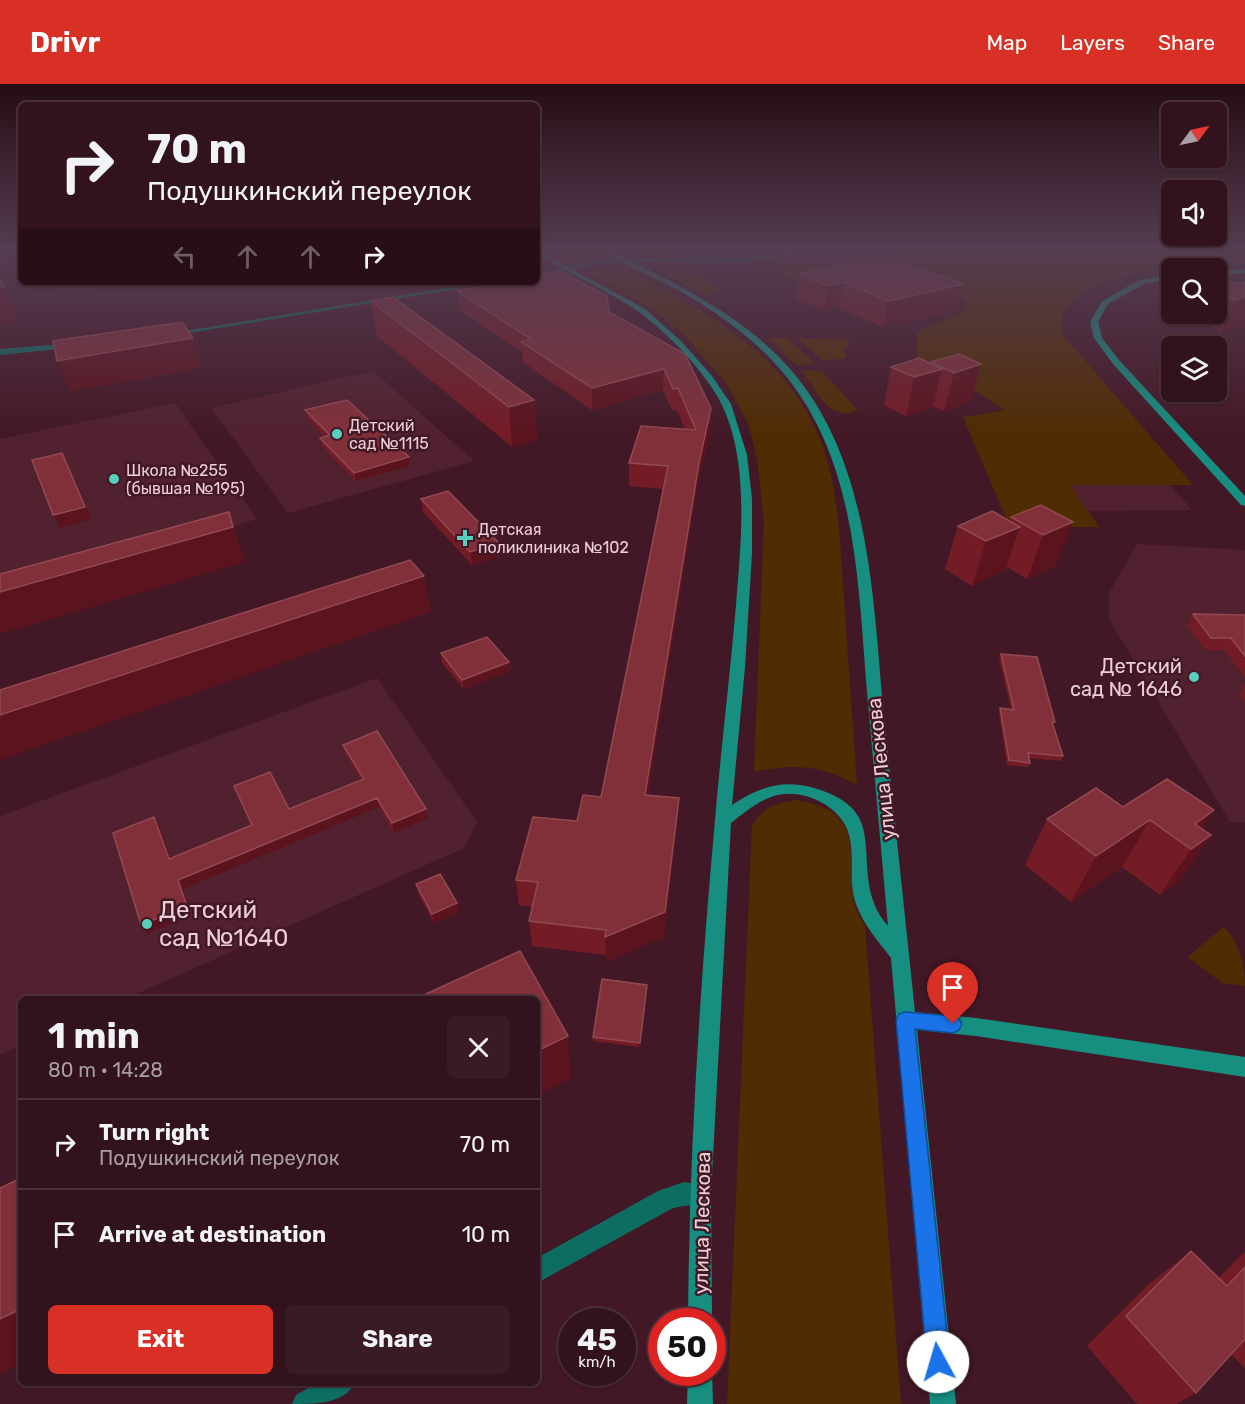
<!DOCTYPE html>
<meta charset="utf-8">
<style>
:root{--surface:#32121c;--page:#3a1b25;--text:#f1f3f6;--muted:#a89ea3;--line:#4d323b;--accent:#d93025}
body{margin:0;font-family:Rubik,sans-serif;background:var(--page);color:var(--text);height:100vh;display:flex;flex-direction:column;font-size:22px;white-space:nowrap}
*{box-sizing:border-box;margin:0}
p{font-size:20px;color:var(--muted)}
.icon{flex:none;width:33px;height:33px;fill:none;stroke:currentColor;stroke-width:2;stroke-linecap:round;stroke-linejoin:round}
.map{position:relative;flex:1;overflow:hidden}
.details{position:absolute;left:18px;top:912px;width:522px;height:390px;display:flex;flex-direction:column;background:var(--surface);border-radius:9px;box-shadow:0 2px 4px #0004,0 0 0 2px var(--line)}
.details>*{flex:none}
.guide{position:absolute;left:18px;top:18px;width:522px;height:183px;border-radius:9px;box-shadow:0 2px 4px #0004,0 0 0 2px var(--line);background:#32121c;color:var(--text);overflow:hidden}
.needle{width:39px;rotate:57deg}
.fabs{position:absolute;left:1161px;top:18px;display:grid;gap:12px}
.fabs a{display:grid;place-items:center;width:66px;height:66px;border-radius:9px;background:var(--surface);box-shadow:0 2px 4px #0004,0 0 0 2px var(--line);font-size:30px}
.speed{position:absolute;left:558px;top:1224px;display:flex;gap:12px;font-size:30px;font-weight:700;text-align:center}
.speed>*{display:grid;place-content:center;width:78px;height:78px;border-radius:50%;background:var(--surface);box-shadow:0 2px 4px #0004,0 0 0 2px var(--line);line-height:1}
.speed small{font-size:15px;font-weight:400}
.speed .limit{border:9px solid #d22;background:#fff;color:#111}
.pin{position:absolute;display:grid;place-items:center;width:51px;height:51px;color:#fff;margin:-62px -26px;border-radius:50% 50% 50% 0;rotate:-45deg;box-shadow:0 0 6px #0007}
.pin .icon{rotate:45deg}
.me{position:absolute;width:66px;margin:-33px;rotate:354deg;stroke-linejoin:round;filter:drop-shadow(0 0 4px #0008)}
.turn{display:flex;align-items:center;gap:21px;height:126px;padding:0 30px;font-size:27px}
.turn .icon{width:78px;height:78px;stroke-width:2.5}
.turn b{display:block;font-size:42px;line-height:51px}
.lanes{display:flex;align-items:center;height:57px;padding:0 30px;background:#0003;justify-content:center;gap:30px;direction:ltr}
.lanes .off{opacity:.35}
.round{display:grid;place-items:center;flex:none;width:63px;height:63px;border-radius:9px;background:var(--page)}
.head{display:flex;align-items:center;justify-content:space-between;height:102px;padding:0 30px}
h1{font-size:36px;font-weight:700;line-height:45px}
.cta{display:flex;gap:12px;margin-top:auto;padding:12px 30px}
.cta a{flex:1;height:69px;border-radius:9px;background:var(--accent);color:#fff;font-size:24px;font-weight:700;line-height:69px;text-align:center}
.cta a+a{background:var(--page);color:var(--text)}
ul{padding:0;list-style:none}
li{display:flex;align-items:center;gap:18px;height:90px;padding:0 30px;border-top:2px solid var(--line)}
li div{flex:1}
li b{display:block;font-size:22px}
li em{font-style:normal}
header{display:flex;align-items:center;gap:36px;box-sizing:border-box;height:84px;padding:0 30px;background:var(--accent);color:#fff}
header strong{font-size:28px}
nav{display:flex;gap:33px;margin-inline-start:auto;font-size:21px}
.map>svg:first-child{display:block}
.built{fill:#522130}
.green{fill:#502c03}
.lines{fill:none;stroke-linecap:round;stroke-linejoin:round}
.street{fill:#0d6d61;fill-rule:evenodd}
.secondary{fill:#168e80;fill-rule:evenodd}
.wall{fill:#741c26}
.shaded-wall{fill:#5b131e}
.building{fill:#813039;stroke:#924952;stroke-width:1.5}
.route{fill:#1a73e8;stroke:#114b97;stroke-width:1.5}
.poi-dot{fill:#5acebd;stroke:#431826;stroke-width:2}
.labels{text-anchor:middle;dominant-baseline:central;stroke-width:5;stroke-linejoin:round;paint-order:stroke}
.far-poi-label{font-size:16px;fill:#eccfd6;stroke:#431826;text-anchor:start}
.poi-label{font-size:20px;fill:#eccfd6;stroke:#431826;text-anchor:end}
.street-label{font-size:20px;fill:#eccfd6;stroke:#431826}
.near-poi-label{font-size:24px;fill:#eccfd6;stroke:#431826;text-anchor:start}
</style>
<header>
<strong>Drivr</strong>
<nav><a>Map</a><a>Layers</a><a>Share</a></nav>
</header>
<div class="map">
<svg width="1245" height="1320" viewBox="0 0 1245 1320">
<rect width="100%" height="100%" fill="#431826"/>
<path class="built" d="M 895,166 L 907,180 L 850,182 L 788,180 L 785,174 L 811,167 Z
M 54,198 L 129,198 L 61,210 Z
M 373,287 L 474,377 L 288,429 L 211,324 Z
M 175,319 L 257,435 L 0,509 L 0,355 Z
M 1069,401 L 1170,401 L 1192,426 L 1087,427 Z
M 1137,460 L 1245,466 L 1245,738 L 1230,738 L 1109,535 L 1109,509 Z
M 377,594 L 477,738 L 464,764 L 125,915 L 21,915 L 21,961 L 0,971 L 0,732 Z"/>
<path class="green" d="M 547,166 L 596,166 L 601,170 C 586,185 563,175 547,166 Z
M 648,166 L 668,166 L 675,179 L 722,205 L 706,212 L 668,191 Z
M 901,166 L 938,170 L 1245,166 L 1245,180 C 1197,180 1118,183 1078,212 C 1072,217 1067,224 1062,229 L 1063,251 L 1193,401 L 1070,401 L 1099,443 L 1010,443 L 963,333 L 1005,326 L 960,298 L 917,286 L 917,248 L 965,227 L 965,217 L 946,202 L 880,184 L 913,181 Z
M 783,174 L 786,180 L 848,183 L 807,202 L 754,176 Z
M 612,181 L 623,183 C 696,221 782,267 817,348 C 839,397 840,461 844,514 C 848,576 853,638 857,701 C 823,681 792,679 754,688 L 764,437 L 757,376 L 748,339 L 726,299 L 685,252 L 653,225 L 588,188 Z
M 786,253 L 816,280 L 796,281 L 768,254 Z
M 797,254 L 846,256 L 850,259 L 844,266 L 846,274 L 823,277 Z
M 821,286 L 858,326 C 830,340 815,305 802,287 Z
M 796,716 C 869,728 844,768 855,821 C 856,828 862,836 865,842 L 901,1320 L 727,1320 L 752,742 C 762,724 776,719 796,716 Z
M 1223,843 C 1239,856 1245,882 1245,902 L 1222,899 L 1188,873 Z"/>
<g class="lines">
<path class="street" d="M 794,166 L 807,166 C 765,186 672,177 624,178 C 595,179 565,188 537,193 L 537,189 C 565,184 595,175 624,174 C 680,173 739,179 794,166 Z
M 482,198 L 500,198 L 170,252 L 166,250 Z
M 75,259 L 79,261 L 78,263 L 0,271 L 0,265 Z
M 684,1098 L 708,1102 L 711,1110 L 708,1118 C 696,1123 684,1120 671,1125 L 537,1199 L 537,1174 L 658,1107 Z
M 317,1299 L 355,1299 C 344,1320 315,1320 292,1320 L 296,1311 Z"/>
<path class="secondary" d="M 537,166 L 645,225 L 681,257 L 712,292 L 731,320 L 747,371 L 752,415 L 752,469 L 745,583 L 732,721 C 759,703 783,695 814,704 C 887,725 856,769 874,819 C 877,828 882,835 888,842 C 881,764 874,686 867,608 C 857,488 857,359 765,269 C 735,240 698,216 661,197 C 641,187 619,179 601,166 L 610,166 C 677,201 747,232 796,292 C 874,388 873,527 885,643 C 895,738 905,833 915,928 L 976,934 L 1245,973 L 1245,993 L 976,952 L 917,946 L 956,1320 L 930,1320 L 891,874 C 878,857 863,840 856,820 C 848,798 855,773 849,751 C 842,722 802,703 774,712 C 758,717 744,729 731,739 L 711,1110 L 712,1238 L 688,1238 C 689,1070 700,902 715,736 C 721,664 730,592 736,521 C 741,458 750,377 721,319 C 705,288 667,248 639,228 C 607,206 570,190 537,171 Z
M 1245,185 L 1245,189 L 1216,191 L 1216,187 Z
M 1172,190 L 1172,194 L 1144,200 L 1108,220 L 1098,238 L 1102,254 L 1119,276 L 1245,412 L 1245,422 L 1241,421 L 1113,280 L 1094,254 L 1090,238 L 1102,217 L 1139,196 Z
M 712,1285 L 713,1320 L 687,1320 L 688,1288 L 712,1288 Z"/>
</g>
<path class="wall" d="M 877,177 L 964,200 L 957,226 L 883,243 L 839,224 L 824,227 L 796,215 L 799,190 Z
M 448,198 L 537,198 L 609,228 L 711,324 L 710,346 L 697,402 L 648,711 L 677,740 L 664,853 L 606,878 L 606,871 L 532,862 L 529,837 L 532,823 L 519,821 L 516,796 L 577,737 L 601,713 L 663,405 L 629,402 L 629,379 L 685,345 L 677,326 L 672,326 L 663,306 L 592,326 L 523,278 L 522,268 L 459,226 L 457,200 L 452,201 Z
M 1245,198 L 1245,240 L 1221,248 L 1192,231 L 1192,230 L 1216,230 L 1216,200 Z
M 371,217 L 534,316 L 537,356 L 512,363 L 377,252 Z
M 931,278 L 981,280 L 971,318 L 944,327 L 933,322 L 933,323 L 906,332 L 884,321 L 891,283 L 930,280 Z
M 305,326 L 409,373 L 410,382 L 356,397 L 322,362 L 320,354 L 325,352 L 307,334 Z
M 421,415 L 499,459 L 500,472 L 472,481 L 423,428 Z
M 1041,421 L 1056,481 L 1027,495 L 1007,483 L 1005,486 L 972,502 L 945,485 L 958,442 L 1010,437 L 1011,433 Z
M 1193,530 L 1245,531 L 1245,593 L 1224,566 L 1205,566 L 1187,542 Z
M 441,569 L 509,578 L 510,587 L 464,605 L 442,579 Z
M 1001,570 L 1055,638 L 1053,641 L 1063,672 L 1061,677 L 1029,674 L 1030,679 L 1028,683 L 1007,681 L 999,629 L 1000,624 L 1011,625 L 999,575 Z
M 1245,601 L 1245,619 L 1239,611 Z
M 343,661 L 426,725 L 428,734 L 394,749 L 379,723 L 183,805 L 192,831 L 147,850 L 141,841 L 159,742 L 171,774 L 361,696 L 346,670 Z
M 1123,723 L 1214,726 L 1202,744 L 1180,797 L 1160,811 L 1122,783 L 1071,818 L 1025,781 L 1047,735 Z
M 416,800 L 457,819 L 459,828 L 434,839 L 418,809 Z
M 647,905 L 639,963 L 593,957 L 593,953 Z
M 1191,1167 L 1219,1194 L 1240,1172 L 1245,1169 L 1245,1284 L 1231,1270 L 1196,1309 L 1176,1320 L 1137,1320 L 1087,1262 L 1149,1200 Z"/>
<path class="shaded-wall" d="M 2,198 L 19,237 L 0,240 L 0,203 Z
M 264,198 L 280,198 L 264,201 Z
M 452,198 L 457,198 L 457,200 L 452,201 Z
M 843,198 L 839,224 L 824,227 L 828,202 Z
M 964,200 L 957,226 L 883,243 L 888,217 Z
M 1245,213 L 1245,240 L 1221,248 L 1235,216 Z
M 193,254 L 202,284 L 70,308 L 57,277 Z
M 981,280 L 971,318 L 944,327 L 954,289 Z
M 664,285 L 663,306 L 592,326 L 592,304 Z
M 942,285 L 933,323 L 906,332 L 914,293 Z
M 534,316 L 537,356 L 512,363 L 509,323 Z
M 711,324 L 710,346 L 697,402 L 644,737 L 645,711 L 699,379 Z
M 409,373 L 410,382 L 356,397 L 354,389 Z
M 67,381 L 91,435 L 60,444 L 53,431 Z
M 229,428 L 245,478 L 0,550 L 0,508 Z
M 1073,438 L 1056,481 L 1027,495 L 1043,451 Z
M 1020,443 L 1005,486 L 972,502 L 986,457 Z
M 499,459 L 500,472 L 472,481 L 470,468 Z
M 424,492 L 431,528 L 0,676 L 0,631 Z
M 509,578 L 510,587 L 464,605 L 462,596 Z
M 377,714 L 379,723 L 183,805 L 192,831 L 147,850 L 141,841 L 178,796 Z
M 679,714 L 677,740 L 664,853 L 606,878 L 605,853 Z
M 426,725 L 428,734 L 394,749 L 392,739 Z
M 1214,726 L 1189,764 L 1195,740 Z
M 154,733 L 159,742 L 174,784 L 169,775 Z
M 1150,736 L 1122,783 L 1071,818 L 1096,772 Z
M 1211,751 L 1180,797 L 1160,811 L 1191,765 Z
M 457,819 L 459,828 L 434,839 L 432,830 Z
M 568,952 L 571,994 L 537,1012 L 537,967 Z
M 21,1225 L 21,1279 L 0,1290 L 0,1235 Z"/>
<path class="building" d="M 869,174 L 877,177 L 888,174 L 964,200 L 888,217 L 843,198 L 828,202 L 799,190 Z
M 551,188 L 562,188 L 607,212 L 609,228 L 685,270 L 711,324 L 699,379 L 645,711 L 679,714 L 665,828 L 605,853 L 606,846 L 529,837 L 538,798 L 516,796 L 533,733 L 577,737 L 583,711 L 601,713 L 668,382 L 629,379 L 641,342 L 696,346 L 678,304 L 673,305 L 664,285 L 592,304 L 521,258 L 531,255 L 457,207 L 474,203 L 465,198 L 537,198 L 537,191 Z
M 0,194 L 4,203 L 0,203 Z
M 1245,198 L 1245,213 L 1235,216 L 1216,207 L 1216,200 Z
M 393,213 L 534,316 L 509,323 L 371,217 Z
M 182,238 L 193,254 L 57,277 L 53,257 Z
M 959,270 L 981,280 L 954,289 L 931,278 Z
M 919,274 L 942,285 L 914,293 L 891,283 Z
M 347,316 L 409,373 L 354,389 L 320,354 L 330,351 L 305,326 Z
M 62,369 L 85,423 L 53,431 L 32,376 Z
M 448,407 L 499,459 L 470,468 L 421,415 Z
M 1041,421 L 1073,438 L 1043,451 L 1011,433 Z
M 992,427 L 1020,443 L 986,457 L 958,442 Z
M 229,428 L 233,443 L 0,508 L 0,490 Z
M 410,476 L 424,492 L 0,631 L 0,606 Z
M 1193,530 L 1245,531 L 1245,572 L 1231,554 L 1211,554 Z
M 487,553 L 509,578 L 462,596 L 441,569 Z
M 1001,570 L 1037,573 L 1055,638 L 1052,638 L 1063,672 L 1028,669 L 1030,679 L 1009,676 L 1000,624 L 1014,626 Z
M 377,647 L 426,725 L 392,739 L 377,714 L 178,796 L 187,822 L 141,841 L 113,749 L 154,733 L 169,775 L 252,741 L 234,702 L 270,688 L 289,725 L 364,695 L 343,661 Z
M 1167,695 L 1214,726 L 1195,740 L 1211,751 L 1191,765 L 1150,736 L 1096,772 L 1047,735 L 1096,704 L 1123,723 Z
M 440,790 L 457,819 L 432,830 L 416,800 Z
M 520,867 L 568,952 L 537,967 L 537,915 L 415,915 Z
M 602,895 L 647,901 L 640,959 L 593,953 Z
M 21,1094 L 21,1225 L 0,1235 L 0,1104 Z
M 1191,1167 L 1227,1202 L 1245,1183 L 1245,1255 L 1196,1309 L 1126,1232 Z"/>
<linearGradient id="sky" x2="0" y2="1"><stop stop-color="#250d15"/><stop offset="0.47" stop-color="#553d52"/><stop offset="1" stop-color="#553d52" stop-opacity="0"/></linearGradient>
<rect width="1245" height="351" fill="url(#sky)"/>
<path class="route" d="M 905,928 L 953,932 L 959,935 L 962,940 L 959,946 L 953,949 L 915,945 L 950,1278 L 947,1287 L 938,1290 L 930,1287 L 927,1278 L 896,936 L 899,930 Z"/>
<g class="poi-dot">
<circle cx="337" cy="350" r="6"/>
<circle cx="114" cy="395" r="6"/>
<path d="M462 445h6v6h6v6h-6v6h-6v-6h-6v-6h6z"/>
<circle cx="1194" cy="593" r="6"/>
<circle cx="147" cy="840" r="6"/>
</g>
<g class="labels">
<g class="far-poi-label">
<text x="349" y="341">Детский<tspan x="349" dy="18">сад №1115</tspan></text>
<text x="126" y="386">Школа №255<tspan x="126" dy="18">(бывшая №195)</tspan></text>
<text x="478" y="445">Детская<tspan x="478" dy="18">поликлиника №102</tspan></text>
</g>
<g class="poi-label">
<text x="1182" y="582">Детский<tspan x="1182" dy="23">сад № 1646</tspan></text>
</g>
<g class="street-label">
<text transform="translate(881 685) rotate(-96)">улица Лескова</text>
<text transform="translate(702 1139) rotate(-89)">улица Лескова</text>
</g>
<g class="near-poi-label">
<text x="159" y="826">Детский<tspan x="159" dy="28">сад №1640</tspan></text>
</g>
</g>
</svg>
<div class="fabs">
<a><svg class="needle" viewBox="-14 -14 28 28"><path d="M0-13l5 13h-10z" fill="#e53935"/><path d="M0 13l5-13h-10z" fill="#a89ea3"/></svg></a>
<a><svg class="icon" aria-label="sound" viewBox="0 0 24 24"><path d="M4 9h4l5-4v14l-5-4H4zM17 9q2 3 0 6"/></svg></a>
<a><svg class="icon" aria-label="search" viewBox="0 0 24 24"><circle cx="10" cy="10" r="6"/><path d="M15 15l6 6"/></svg></a>
<a><svg class="icon" aria-label="layers" viewBox="0 0 24 24"><path d="M12 4l9 5-9 5-9-5zM3 14l9 5 9-5"/></svg></a>
</div>
<div class="speed"><div>45<small>km/h</small></div><div class="limit">50</div></div>
<div class="pin" style="left:953px;top:940px;background:#d93025"><svg class="icon" aria-label="arrive" viewBox="0 0 24 24"><path d="M6 21V4h12l-3 4 3 4H6"/></svg></div>
<svg class="me" style="left:938px;top:1278px" viewBox="-20 -20 40 40"><circle r="19" fill="#fff"/><path d="M0-13L10 11 0 6-10 11z" fill="#1a73e8"/></svg>
<div class="guide">
<div class="turn"><svg class="icon" aria-label="right" viewBox="0 0 24 24"><path d="M7 20v-9h11M14 6l5 5-5 5"/></svg><div><b>70 m</b>Подушкинский переулок</div></div>
<div class="lanes"><svg class="icon off" aria-label="left" viewBox="0 0 24 24"><path d="M17 20v-9H6M10 6l-5 5 5 5"/></svg><svg class="icon off" aria-label="ahead" viewBox="0 0 24 24"><path d="M12 20V5M6 11l6-6 6 6"/></svg><svg class="icon off" aria-label="ahead" viewBox="0 0 24 24"><path d="M12 20V5M6 11l6-6 6 6"/></svg><svg class="icon" aria-label="right" viewBox="0 0 24 24"><path d="M7 20v-9h11M14 6l5 5-5 5"/></svg></div>
</div>
<section class="details">
<div class="head"><div><h1>1 min</h1><p>80 m · 14:28</p></div><a class="round"><svg class="icon" aria-label="close" viewBox="0 0 24 24"><path d="M6 6l12 12M18 6L6 18"/></svg></a></div>
<ul>
<li><svg class="icon" aria-label="right" viewBox="0 0 24 24"><path d="M7 20v-9h11M14 6l5 5-5 5"/></svg><div><b>Turn right</b><p>Подушкинский переулок</p></div><em>70 m</em></li>
<li><svg class="icon" aria-label="arrive" viewBox="0 0 24 24"><path d="M6 21V4h12l-3 4 3 4H6"/></svg><div><b>Arrive at destination</b></div><em>10 m</em></li>
</ul>
<div class="cta"><a>Exit</a><a>Share</a></div>
</section>
</div>
